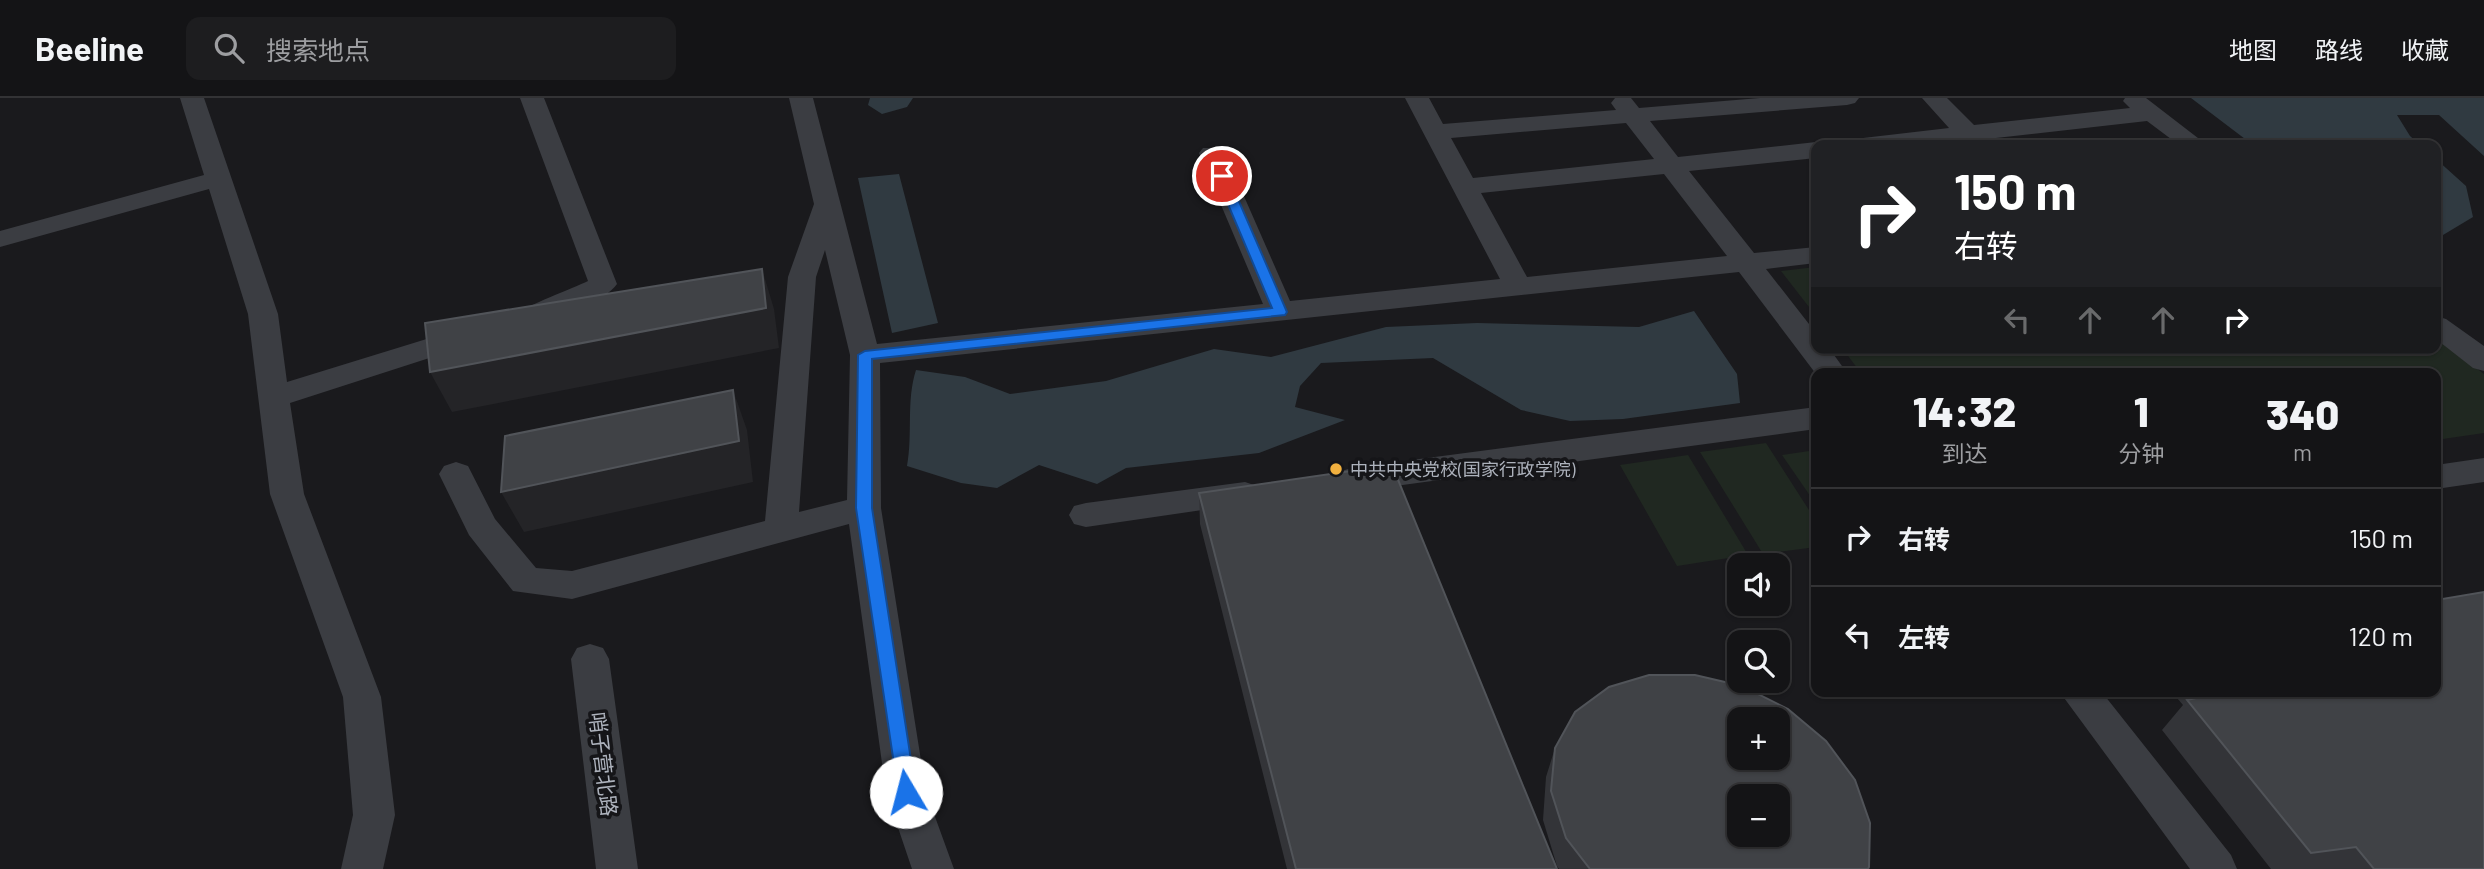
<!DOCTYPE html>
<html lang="zh">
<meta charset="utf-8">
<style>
:root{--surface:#141416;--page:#1d1d1f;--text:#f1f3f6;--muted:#9d9ea1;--line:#333335}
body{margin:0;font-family:Barlow,"Noto Sans SC",sans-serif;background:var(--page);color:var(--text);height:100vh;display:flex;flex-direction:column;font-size:26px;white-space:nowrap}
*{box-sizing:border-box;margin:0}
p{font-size:23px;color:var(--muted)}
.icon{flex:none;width:38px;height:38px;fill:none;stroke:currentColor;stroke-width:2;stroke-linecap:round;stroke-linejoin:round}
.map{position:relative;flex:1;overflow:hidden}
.panel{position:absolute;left:1811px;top:270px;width:630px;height:329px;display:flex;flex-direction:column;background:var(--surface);border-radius:14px;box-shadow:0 2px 5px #0004,0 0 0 2px var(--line)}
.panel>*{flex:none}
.guide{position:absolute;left:1811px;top:42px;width:630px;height:214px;border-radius:14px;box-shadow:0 2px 5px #0004,0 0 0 2px var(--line);background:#202124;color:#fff;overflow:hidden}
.buttons{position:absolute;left:1727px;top:455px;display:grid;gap:14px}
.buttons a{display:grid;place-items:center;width:63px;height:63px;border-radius:14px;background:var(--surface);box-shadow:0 2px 5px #0004,0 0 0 2px var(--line);font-size:35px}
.pin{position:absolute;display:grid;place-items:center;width:60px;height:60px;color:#fff;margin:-30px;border:4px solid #fff;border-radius:50%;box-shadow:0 2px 7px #0007}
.me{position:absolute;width:77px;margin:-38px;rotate:352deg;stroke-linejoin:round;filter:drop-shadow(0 0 5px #0008)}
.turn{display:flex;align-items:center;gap:24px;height:147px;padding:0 28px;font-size:32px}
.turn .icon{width:91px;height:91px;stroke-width:2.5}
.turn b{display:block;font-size:49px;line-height:60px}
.lanes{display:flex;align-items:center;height:66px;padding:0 28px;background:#0003;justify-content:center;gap:35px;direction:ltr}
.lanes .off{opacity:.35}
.eta{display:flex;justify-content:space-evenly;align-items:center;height:119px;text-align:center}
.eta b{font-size:42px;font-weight:800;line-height:49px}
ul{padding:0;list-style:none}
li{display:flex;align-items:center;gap:21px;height:98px;padding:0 28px;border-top:2px solid var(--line)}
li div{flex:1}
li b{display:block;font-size:26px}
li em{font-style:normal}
header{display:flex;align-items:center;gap:42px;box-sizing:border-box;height:98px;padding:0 35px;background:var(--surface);border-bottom:2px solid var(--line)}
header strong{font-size:33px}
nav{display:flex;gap:38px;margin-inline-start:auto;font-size:24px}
.search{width:490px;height:63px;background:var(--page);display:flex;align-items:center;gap:18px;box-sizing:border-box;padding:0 24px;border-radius:14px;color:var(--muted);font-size:26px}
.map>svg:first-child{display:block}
.green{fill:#202821}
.water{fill:#303a41}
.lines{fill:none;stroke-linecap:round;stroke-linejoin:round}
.minor{fill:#3b3d42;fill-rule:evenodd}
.wall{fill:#333438}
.shaded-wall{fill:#242427}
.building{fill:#404246;stroke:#515459;stroke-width:2;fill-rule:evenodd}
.route{fill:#1a73e8;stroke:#114b97;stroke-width:2}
.poi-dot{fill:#f1b03f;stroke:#151518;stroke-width:2.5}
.labels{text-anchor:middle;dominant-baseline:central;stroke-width:7;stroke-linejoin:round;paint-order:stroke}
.poi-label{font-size:18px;fill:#adb2bc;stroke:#151518;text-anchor:start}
.near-street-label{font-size:21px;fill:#adb2bc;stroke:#151518}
</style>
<header>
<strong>Beeline</strong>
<div class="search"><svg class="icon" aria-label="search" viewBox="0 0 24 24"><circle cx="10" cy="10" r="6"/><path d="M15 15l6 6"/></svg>搜索地点</div>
<nav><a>地图</a><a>路线</a><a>收藏</a></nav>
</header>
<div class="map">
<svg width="2484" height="771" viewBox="0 0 2484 771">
<rect width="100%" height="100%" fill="#1a1a1d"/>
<path class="green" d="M 1816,169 L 1816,218 L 1781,173 Z
M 2436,239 L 2484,276 L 2484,335 L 2436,342 L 2436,275 L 1861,275 L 1842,250 L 2436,250 Z
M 1766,345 L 1816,423 L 1816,449 L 1763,456 L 1700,354 Z
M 1816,352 L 1816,405 L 1815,405 L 1782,357 Z
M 1688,357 L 1748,457 L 1677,468 L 1620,367 Z"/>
<path class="water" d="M 870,0 L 913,0 L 907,9 L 882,16 L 868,7 Z
M 2191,0 L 2484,0 L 2484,58 L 2439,17 L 2397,17 L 2410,38 L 2420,47 L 2253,47 Z
M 2436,61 L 2466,88 L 2473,119 L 2443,137 L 2436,136 Z
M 899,76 L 938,225 L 892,235 L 858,80 Z
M 1694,213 L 1737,276 L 1740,305 L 1623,321 L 1570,323 L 1521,312 L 1433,260 L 1321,265 L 1300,288 L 1295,309 L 1345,322 L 1259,355 L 1126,370 L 1097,386 L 1039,367 L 997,390 L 961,385 L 907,368 C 913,336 906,303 916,272 L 965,279 L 1010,296 L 1106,283 L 1214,251 L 1271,259 L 1386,229 L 1477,225 L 1639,229 Z"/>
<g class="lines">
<path class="minor" d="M 180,0 L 204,0 L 278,216 L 287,284 L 472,227 L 482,229 L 487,236 L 482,243 L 290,305 L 304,396 L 381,599 L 395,717 L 383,771 L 341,771 L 353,717 L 343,599 L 270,396 L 248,216 L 209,91 L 0,149 L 0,133 L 204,77 Z
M 520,0 L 544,0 L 617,186 C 605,204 544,228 523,222 L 518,216 C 524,208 574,190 588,183 Z
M 789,0 L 813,0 L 877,246 L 1263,206 L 1199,55 L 1203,50 L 1221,50 L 1225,55 L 1290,203 L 1500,181 L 1405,0 L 1429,0 L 1443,26 L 1616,12 L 1611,5 L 1615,0 L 1631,0 L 1639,10 L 1760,0 L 1859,0 L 1855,5 L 1847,7 L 1650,23 L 1678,59 L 1816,44 L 1825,47 L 1816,47 L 1816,60 L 1689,73 L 1754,155 L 1816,149 L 1816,165 L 1766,171 L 1816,235 L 1816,250 L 1829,250 L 1847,275 L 1816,276 L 1739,174 L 880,265 L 881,410 L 926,694 L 954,771 L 912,771 L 886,694 L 849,426 L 572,501 L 513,493 L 469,437 L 439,376 L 444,368 L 456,364 L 468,368 L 495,421 L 536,470 L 572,473 L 765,423 L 788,179 L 814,106 ZM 1626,25 L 1654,61 L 1473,80 L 1451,40 ZM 1664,76 L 1727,158 L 1527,179 L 1481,95 ZM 825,152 L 850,257 L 847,402 L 799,414 L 816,179 Z
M 1922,0 L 1947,0 L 1974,27 L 2130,10 L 2123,3 L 2125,0 L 2146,0 L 2207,47 L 2179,47 L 2147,23 L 1987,41 L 1991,47 L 1965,47 L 1962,43 L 1928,47 L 1851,47 L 1854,42 L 1863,40 L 1949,30 Z
M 2436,218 L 2446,221 L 2484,248 L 2484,273 L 2473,270 L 2436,241 Z
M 1816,309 L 1816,331 L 1351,394 L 1339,390 L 1334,382 L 1339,374 L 1351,370 Z
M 2484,360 L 2484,384 L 2436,391 L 2436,367 Z
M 1245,384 L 1257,388 L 1262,396 L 1257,404 L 1086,429 L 1074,426 L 1069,417 L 1074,408 L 1086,405 Z
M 590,546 L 603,550 L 609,561 L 638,771 L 596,771 L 571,561 L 577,550 Z
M 2059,593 L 2101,593 L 2231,757 L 2237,771 L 2190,771 Z"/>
</g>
<path class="wall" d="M 1199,395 L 1557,771 L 1287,771 L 1200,426 Z
M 2171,593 L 2436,593 L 2484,771 L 2271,771 L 2162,632 L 2183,607 Z
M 1555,650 L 1868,771 L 1559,771 L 1557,768 L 1543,722 L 1546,679 Z"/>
<path class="shaded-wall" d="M 762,171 L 774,211 L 779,250 L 452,314 L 430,274 Z
M 733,292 L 747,332 L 753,384 L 524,434 L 501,394 Z"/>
<path class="building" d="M 762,171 L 766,210 L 430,274 L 425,225 Z
M 733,292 L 739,343 L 501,394 L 505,338 Z
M 1392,367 L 1557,771 L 1296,771 L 1199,395 Z
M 2484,494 L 2484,771 L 2374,771 L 2356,749 L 2311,755 L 2187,602 L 2224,594 L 2223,593 L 2436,593 L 2436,502 Z
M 1649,577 L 1695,577 L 1742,588 L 1788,611 L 1826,643 L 1855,682 L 1870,725 L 1869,769 L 1868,771 L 1590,771 L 1566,740 L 1551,693 L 1555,650 L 1575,614 L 1609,589 ZM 1740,621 L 1778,621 L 1778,660 L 1740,660 ZM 1740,698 L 1778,698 L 1778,737 L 1740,737 Z"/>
<path class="route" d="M 1222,74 L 1228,78 L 1287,214 L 1285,217 L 872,261 L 872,410 L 916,694 L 913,700 L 906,703 L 899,700 L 856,410 L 858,257 L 865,253 L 1272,210 L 1216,78 Z"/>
<circle class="poi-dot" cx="1336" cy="371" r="7"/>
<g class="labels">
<g class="poi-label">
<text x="1350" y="371">中共中央党校(国家行政学院)</text>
</g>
<g class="near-street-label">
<text transform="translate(604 666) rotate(83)">哨子营北路</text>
</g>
</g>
</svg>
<div class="buttons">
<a><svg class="icon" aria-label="sound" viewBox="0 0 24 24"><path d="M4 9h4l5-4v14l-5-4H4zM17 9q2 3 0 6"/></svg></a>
<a><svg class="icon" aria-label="search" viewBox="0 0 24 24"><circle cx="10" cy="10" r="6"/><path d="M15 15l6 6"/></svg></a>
<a>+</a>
<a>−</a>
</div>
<div class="pin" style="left:1222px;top:78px;background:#d93025"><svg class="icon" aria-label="arrive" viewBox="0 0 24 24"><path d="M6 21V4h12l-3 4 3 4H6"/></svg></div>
<svg class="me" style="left:906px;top:694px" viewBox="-20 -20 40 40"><circle r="19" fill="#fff"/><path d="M0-13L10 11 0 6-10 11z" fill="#1a73e8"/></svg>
<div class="guide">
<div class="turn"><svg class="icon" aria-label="right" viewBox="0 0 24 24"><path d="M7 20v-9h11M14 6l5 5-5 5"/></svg><div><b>150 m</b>右转</div></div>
<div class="lanes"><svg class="icon off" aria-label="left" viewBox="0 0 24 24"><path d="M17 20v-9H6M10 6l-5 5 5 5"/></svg><svg class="icon off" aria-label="ahead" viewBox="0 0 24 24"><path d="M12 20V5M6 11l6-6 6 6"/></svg><svg class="icon off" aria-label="ahead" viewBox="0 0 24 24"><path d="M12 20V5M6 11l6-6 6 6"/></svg><svg class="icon" aria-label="right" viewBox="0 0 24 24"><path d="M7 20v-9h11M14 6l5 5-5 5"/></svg></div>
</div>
<section class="panel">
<div class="eta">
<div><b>14:32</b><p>到达</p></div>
<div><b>1</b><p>分钟</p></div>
<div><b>340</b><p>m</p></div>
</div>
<ul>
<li><svg class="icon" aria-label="right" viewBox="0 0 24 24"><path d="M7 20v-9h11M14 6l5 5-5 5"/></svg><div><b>右转</b></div><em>150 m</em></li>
<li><svg class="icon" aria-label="left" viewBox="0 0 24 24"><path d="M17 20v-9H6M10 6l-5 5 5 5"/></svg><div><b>左转</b></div><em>120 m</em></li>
</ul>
</section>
</div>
